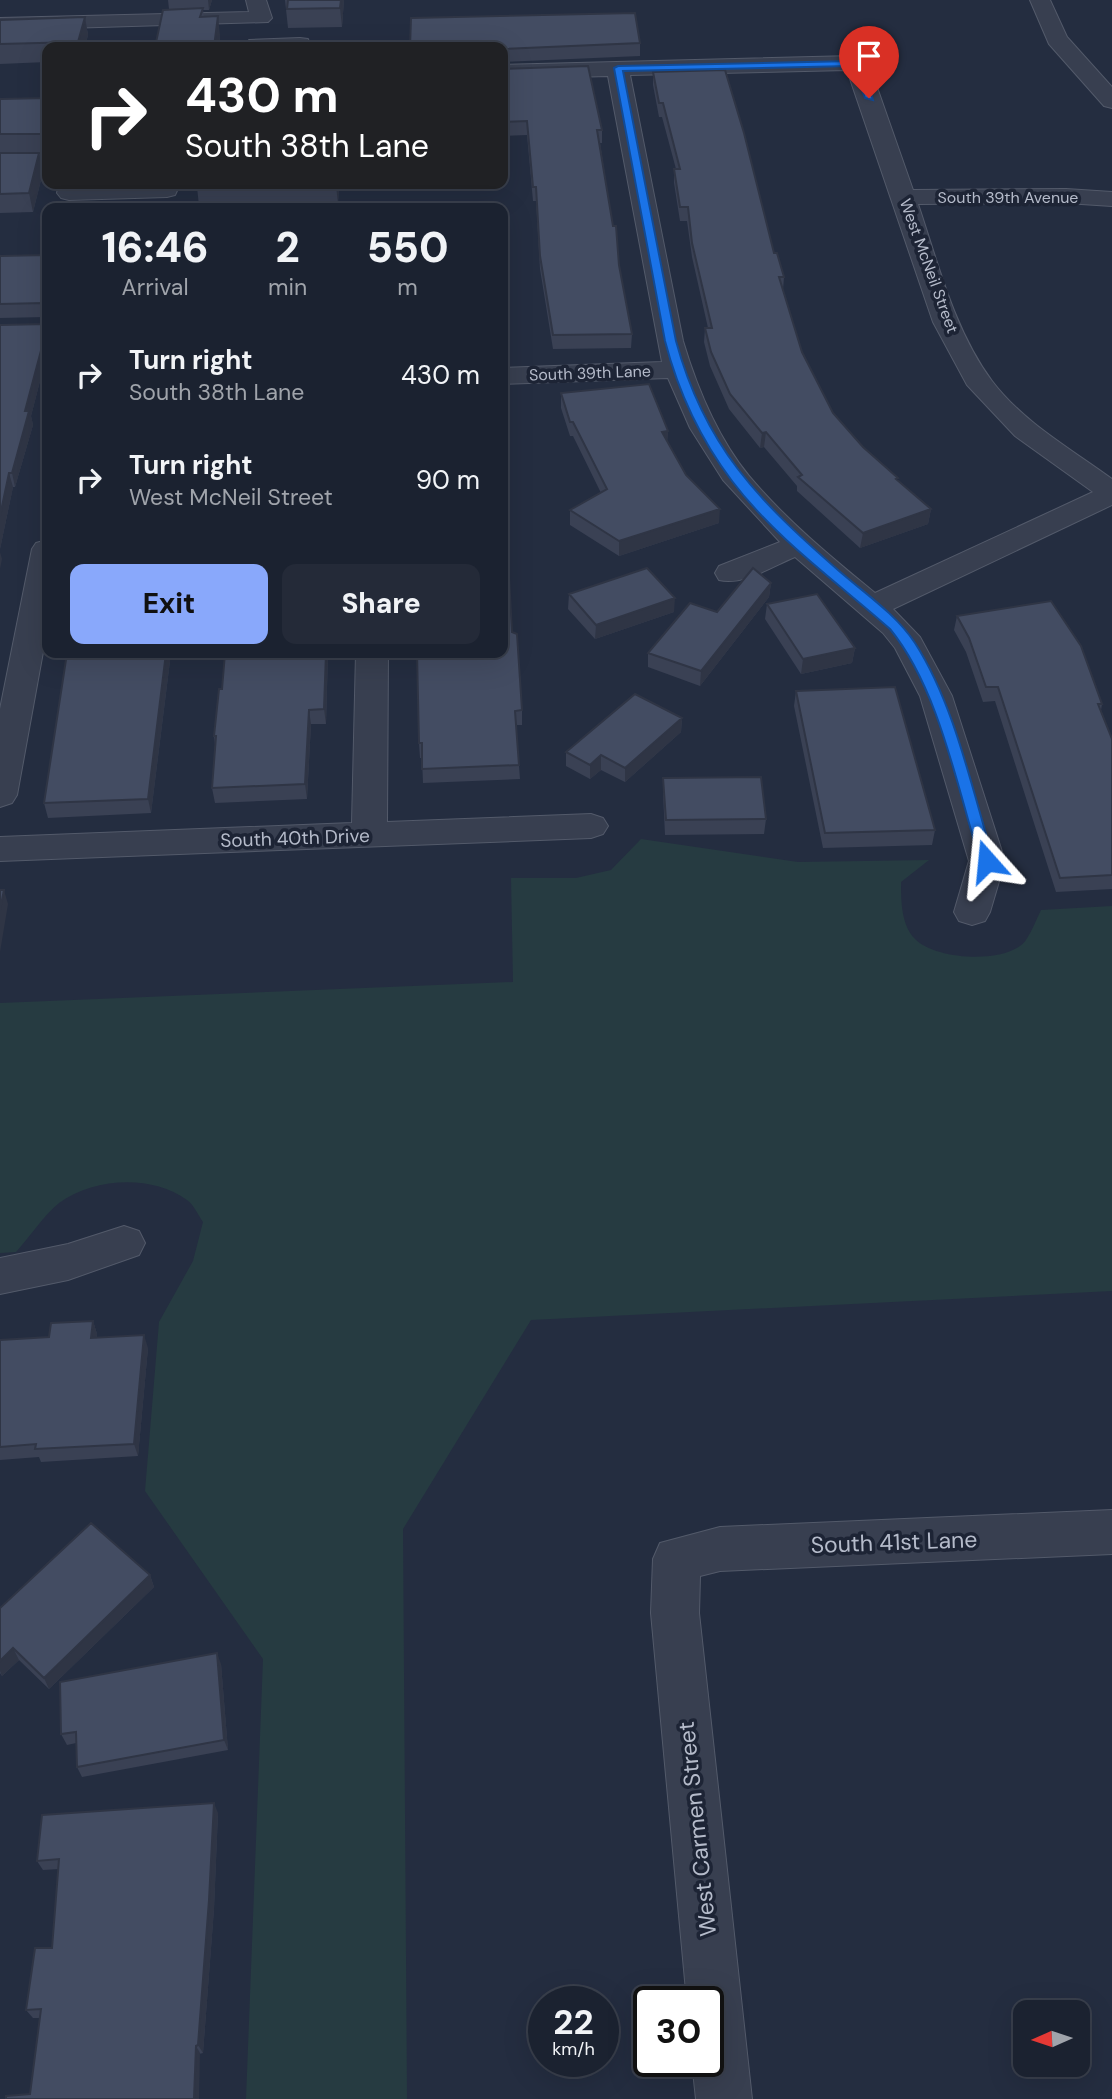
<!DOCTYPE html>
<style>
:root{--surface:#1b2230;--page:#242a38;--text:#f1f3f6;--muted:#a0a4ab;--line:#393f4c;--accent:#89a8fb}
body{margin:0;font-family:"DM Sans",sans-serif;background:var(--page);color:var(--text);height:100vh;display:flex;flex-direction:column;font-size:26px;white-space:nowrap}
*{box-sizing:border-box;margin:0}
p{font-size:23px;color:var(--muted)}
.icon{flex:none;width:38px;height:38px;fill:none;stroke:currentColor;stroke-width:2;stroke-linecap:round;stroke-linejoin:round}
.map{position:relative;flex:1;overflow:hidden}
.details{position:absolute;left:42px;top:203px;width:466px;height:455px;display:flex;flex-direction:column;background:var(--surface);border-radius:14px;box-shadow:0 7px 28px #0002,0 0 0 2px var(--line)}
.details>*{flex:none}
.hud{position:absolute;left:42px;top:42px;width:466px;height:147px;border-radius:14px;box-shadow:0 7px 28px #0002,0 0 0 2px var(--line);background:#202124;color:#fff;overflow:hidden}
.needle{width:46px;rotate:267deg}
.controls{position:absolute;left:1013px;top:2000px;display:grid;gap:14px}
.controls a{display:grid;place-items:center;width:77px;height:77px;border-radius:14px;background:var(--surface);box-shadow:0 7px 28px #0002,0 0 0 2px var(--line);font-size:35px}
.speed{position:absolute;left:528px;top:1986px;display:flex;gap:14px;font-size:35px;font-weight:700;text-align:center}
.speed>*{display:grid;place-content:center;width:91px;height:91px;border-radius:50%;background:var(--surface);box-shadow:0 7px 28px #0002,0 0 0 2px var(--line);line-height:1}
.speed small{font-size:18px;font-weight:400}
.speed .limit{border:4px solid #111;border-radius:10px;background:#fff;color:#111}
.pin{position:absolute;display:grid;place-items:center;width:60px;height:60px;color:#fff;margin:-72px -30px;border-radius:50% 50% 50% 0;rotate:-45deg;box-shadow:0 0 7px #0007}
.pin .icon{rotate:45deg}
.me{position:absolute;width:77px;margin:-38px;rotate:342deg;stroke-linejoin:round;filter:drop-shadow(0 0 5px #0008)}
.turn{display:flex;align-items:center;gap:24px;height:147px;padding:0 28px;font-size:32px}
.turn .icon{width:91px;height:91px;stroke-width:2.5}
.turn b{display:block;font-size:49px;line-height:60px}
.eta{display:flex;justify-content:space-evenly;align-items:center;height:119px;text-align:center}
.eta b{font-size:42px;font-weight:800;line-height:49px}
.button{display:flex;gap:14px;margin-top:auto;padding:14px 28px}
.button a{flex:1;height:80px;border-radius:14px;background:var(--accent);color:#111;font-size:28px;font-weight:800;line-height:80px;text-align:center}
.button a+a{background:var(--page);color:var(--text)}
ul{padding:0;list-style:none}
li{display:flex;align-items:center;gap:21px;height:105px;padding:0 28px}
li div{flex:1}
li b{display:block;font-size:26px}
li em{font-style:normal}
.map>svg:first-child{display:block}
.green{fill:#263b41}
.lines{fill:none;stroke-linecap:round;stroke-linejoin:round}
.minor-casing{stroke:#535a6a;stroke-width:2}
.minor{fill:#383f50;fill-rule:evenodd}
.wall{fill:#3a4154}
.shaded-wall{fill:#2f3545}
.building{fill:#434c62;stroke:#2f3545;stroke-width:2}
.route{fill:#1a73e8;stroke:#114b97;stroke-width:2}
.labels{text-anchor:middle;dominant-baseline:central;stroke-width:7;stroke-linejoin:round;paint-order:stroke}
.far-street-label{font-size:16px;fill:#b5bbca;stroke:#1d2435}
.street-label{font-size:19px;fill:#b5bbca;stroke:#1d2435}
.near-street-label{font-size:23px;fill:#b5bbca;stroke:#1d2435}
</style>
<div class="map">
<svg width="1112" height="2099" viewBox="0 0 1112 2099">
<rect width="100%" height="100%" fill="#242d40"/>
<path class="green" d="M 641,839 L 798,862 L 929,860 L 901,882 C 901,900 901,925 915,939 C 935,960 1008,965 1026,940 C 1032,931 1036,920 1041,910 L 1112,906 L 1112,1291 L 531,1320 L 403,1529 L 407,2099 L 246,2099 L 263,1659 L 145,1491 L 159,1322 L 193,1261 L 203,1222 C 198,1215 194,1205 187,1200 C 151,1174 94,1178 59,1203 C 43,1216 30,1237 16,1252 L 0,1253 L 0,1003 L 513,982 L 511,878 L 576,878 L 611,870 Z"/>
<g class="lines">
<defs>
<path id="minor" d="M 246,0 L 266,0 L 272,18 L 268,22 L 0,30 L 0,18 L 249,12 Z
M 1030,0 L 1050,0 L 1067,37 L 1112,87 L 1112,108 L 1104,106 L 1049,44 Z
M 300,38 L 308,39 L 311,47 L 248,47 L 246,45 L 249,40 Z
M 853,56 L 861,58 L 872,73 L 913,190 L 1066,189 L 1112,192 L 1112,206 L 1066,203 L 918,204 C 938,263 954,330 992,381 C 1023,422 1071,449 1112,479 L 1112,505 L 893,609 L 920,637 L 952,696 L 1005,861 L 990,912 L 985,921 L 972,925 L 959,921 L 954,912 L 969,861 L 920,696 L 895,648 L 883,633 L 795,557 C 773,566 743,586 719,580 L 715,573 L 719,566 L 780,542 L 723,480 L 690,428 L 668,378 L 502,384 L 502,368 L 662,362 L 608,76 L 502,79 L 502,65 ZM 847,70 L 933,322 L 967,385 L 1015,436 L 1093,492 L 875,593 C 831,557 786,520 749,476 C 718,438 697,388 683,341 L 630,75 Z
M 47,155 L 47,169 L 0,170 L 0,156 Z
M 59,184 L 180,184 L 175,195 L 167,197 L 69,200 L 61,198 L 57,193 Z
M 47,540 L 47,630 L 17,795 L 12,803 L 0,807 L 0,709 L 32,549 L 36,543 Z
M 356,653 L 388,653 L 387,822 L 591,814 L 603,818 L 608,826 L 603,834 L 591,838 L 0,861 L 0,837 L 352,823 Z
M 124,1226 L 139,1231 L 145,1243 L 139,1255 L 68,1280 L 0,1294 L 0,1258 L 68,1244 Z
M 1112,1510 L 1112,1554 L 720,1571 L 700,1576 L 699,1613 L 752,2099 L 696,2099 L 692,2062 L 709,2062 L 709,2002 L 687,2002 L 651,1613 L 653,1559 L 660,1543 L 720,1527 Z"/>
</defs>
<use href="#minor" class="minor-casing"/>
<use href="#minor" class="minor"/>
</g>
<path class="wall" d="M 168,0 L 212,0 L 209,10 L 203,10 L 204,17 L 220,35 L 219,47 L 155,47 L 169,9 Z
M 285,0 L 344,0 L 342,27 L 288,28 Z
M 85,17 L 88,35 L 85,47 L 47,47 L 47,62 L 0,64 L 0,20 Z
M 640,43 L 640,56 L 502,62 L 502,47 Z
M 502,69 L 602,130 L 602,143 L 600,143 L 619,265 L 632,334 L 631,348 L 553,349 L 540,269 L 536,201 L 533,201 L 527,135 L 502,136 Z
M 653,72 L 774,253 L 784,277 L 783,290 L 802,352 L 833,413 L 863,447 L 898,481 L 931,509 L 928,524 L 860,548 L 797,491 L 797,486 L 764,447 L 760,448 L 729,409 L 710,366 L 704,342 L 705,328 L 708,328 L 692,257 L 687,221 L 680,221 L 674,183 L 674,169 L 676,169 L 662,117 L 659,117 L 653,85 Z
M 47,98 L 47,153 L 39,153 L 43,172 L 33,212 L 0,213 L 0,99 Z
M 197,184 L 339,184 L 338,204 L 199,206 L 197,187 Z
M 47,255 L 47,354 L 31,416 L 33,425 L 15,487 L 13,487 L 0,549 L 0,325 L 46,324 L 46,317 L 0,318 L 0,256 Z
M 561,393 L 668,431 L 667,442 L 686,475 L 719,523 L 619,556 L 570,525 L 570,510 L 601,493 L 573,436 L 570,436 L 561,408 Z
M 771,583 L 769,597 L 700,686 L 648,667 L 648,653 L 717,612 Z
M 569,594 L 674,612 L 595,639 L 568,609 Z
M 767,604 L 855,648 L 852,663 L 801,674 L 765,619 Z
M 957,616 L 1102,704 L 1101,710 L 1112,739 L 1112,889 L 1056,892 L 995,701 L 983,702 L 966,652 L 954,630 Z
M 512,632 L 522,710 L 522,725 L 516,725 L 520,779 L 423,783 L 422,758 L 420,758 L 419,743 Z
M 171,653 L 151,813 L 48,818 L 44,803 Z
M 225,653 L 328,653 L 326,724 L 311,724 L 307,799 L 215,803 L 212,788 L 215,745 L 214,736 L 222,689 Z
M 796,691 L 935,830 L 932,845 L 823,848 L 794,706 Z
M 682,718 L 681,732 L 625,782 L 601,770 L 590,779 L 566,766 L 566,752 Z
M 663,778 L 766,819 L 764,834 L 665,835 L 663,793 Z
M 93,1321 L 97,1334 L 97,1337 L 148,1348 L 138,1456 L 41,1462 L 39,1457 L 0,1460 L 0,1340 L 49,1337 Z
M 150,1575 L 154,1587 L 49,1689 L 19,1660 L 2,1676 L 0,1673 L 0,1608 Z
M 221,1664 L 228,1750 L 82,1777 L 77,1767 L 76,1743 L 67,1745 L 61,1734 Z
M 218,1813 L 214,1909 L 203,2053 L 30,2094 L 40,2018 L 33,2018 L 26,2010 L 52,1948 L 59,1869 L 43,1870 L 37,1861 Z"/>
<path class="shaded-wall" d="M 208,0 L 212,0 L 209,10 Z
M 341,0 L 344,0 L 342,27 L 340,8 Z
M 218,16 L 220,35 L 219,47 L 214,47 Z
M 85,17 L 88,35 L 85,47 L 79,47 L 78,42 Z
M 46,126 L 47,132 L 47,150 L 44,134 Z
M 39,153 L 43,172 L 33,212 L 29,193 Z
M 336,184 L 339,184 L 338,204 L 336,185 Z
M 47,328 L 47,354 L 31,416 L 33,425 L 15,487 L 12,473 L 25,411 Z
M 668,431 L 667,446 L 662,432 Z
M 766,432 L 764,447 L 760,448 L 762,433 Z
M 9,473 L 13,487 L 0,549 L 0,516 Z
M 720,509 L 719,523 L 619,556 L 619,541 Z
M 931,509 L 928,524 L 860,548 L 863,533 Z
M 0,552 L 2,559 L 0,569 Z
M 771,583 L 769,597 L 700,686 L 701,671 Z
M 675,598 L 674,612 L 595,639 L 596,625 Z
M 855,648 L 852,663 L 801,674 L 803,659 Z
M 166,653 L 171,653 L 151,813 L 148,799 Z
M 326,653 L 328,653 L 326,724 L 324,709 Z
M 309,710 L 311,724 L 307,799 L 305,784 Z
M 682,718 L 681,732 L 625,782 L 625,768 Z
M 601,755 L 601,770 L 590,779 L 590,765 Z
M 4,890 L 8,904 L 0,952 L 0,910 Z
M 93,1321 L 97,1334 L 96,1351 L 91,1338 Z
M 144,1335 L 148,1348 L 138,1456 L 134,1444 Z
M 150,1575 L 154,1587 L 49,1689 L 44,1678 Z
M 13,1648 L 19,1660 L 2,1676 L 0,1671 L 0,1661 Z
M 217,1653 L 221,1664 L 228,1750 L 224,1740 Z
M 214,1803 L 218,1813 L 214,1909 L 203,2053 L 198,2045 Z
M 196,2046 L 200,2053 L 199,2099 L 194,2099 Z"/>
<path class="building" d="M 288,0 L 341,0 L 340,8 L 287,9 Z
M 203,8 L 200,17 L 218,16 L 214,47 L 155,47 L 163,10 Z
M 635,13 L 640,43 L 502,49 L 502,47 L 410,47 L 411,18 Z
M 85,17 L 78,42 L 0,44 L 0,20 Z
M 588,66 L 602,130 L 597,130 L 613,226 L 616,226 L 619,265 L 632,334 L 553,335 L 540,256 L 536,187 L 533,187 L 527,121 L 502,122 L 502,69 Z
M 725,70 L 744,133 L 774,253 L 777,253 L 784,277 L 779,277 L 802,352 L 833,413 L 863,447 L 898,478 L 896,479 L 931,509 L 863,533 L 798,477 L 802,475 L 766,432 L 762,433 L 730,394 L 711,352 L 705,328 L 712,328 L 692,243 L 688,207 L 680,207 L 674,169 L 680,169 L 663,103 L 659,103 L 653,72 Z
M 47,98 L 47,126 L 46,126 L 44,134 L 0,134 L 0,99 Z
M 0,153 L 39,153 L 29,193 L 0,194 Z
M 197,184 L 336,184 L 336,185 L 197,187 Z
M 47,255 L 47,328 L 25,411 L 29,411 L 12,473 L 9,473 L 0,516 L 0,325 L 46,324 L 47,306 L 44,303 L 0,304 L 0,256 Z
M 649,384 L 668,431 L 662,432 L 686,475 L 720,509 L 619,541 L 570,510 L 607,489 L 573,422 L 570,422 L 561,393 Z
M 502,446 L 512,632 L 517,634 L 522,710 L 515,711 L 519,765 L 422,769 L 422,743 L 419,743 L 417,653 L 502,653 Z
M 647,568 L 675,598 L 596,625 L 569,594 Z
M 753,568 L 771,583 L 701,671 L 648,653 L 690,603 L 717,612 Z
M 817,594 L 855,648 L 803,659 L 767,604 Z
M 1051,601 L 1081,646 L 1102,704 L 1098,704 L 1112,739 L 1112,875 L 1060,878 L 998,687 L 986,687 L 969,638 L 957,616 Z
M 67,653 L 166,653 L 148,799 L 44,803 Z
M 225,653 L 326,653 L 324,709 L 309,710 L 305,784 L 212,788 L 216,736 L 214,736 L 219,689 L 222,689 Z
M 895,687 L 935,830 L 825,833 L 796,691 Z
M 635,694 L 682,718 L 625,768 L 601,755 L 590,765 L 566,752 Z
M 761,777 L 766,819 L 666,820 L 663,778 Z
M 0,890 L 4,890 L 0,910 Z
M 93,1321 L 91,1338 L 144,1335 L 134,1444 L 35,1449 L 36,1444 L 0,1447 L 0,1340 L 49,1337 L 51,1323 Z
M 91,1523 L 150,1575 L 44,1678 L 13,1648 L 0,1661 L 0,1608 Z
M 217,1653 L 224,1740 L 77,1767 L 76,1732 L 61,1734 L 60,1682 Z
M 214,1803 L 209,1900 L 198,2045 L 196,2046 L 194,2099 L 6,2099 L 6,2096 L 30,2094 L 41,2009 L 26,2010 L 35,1948 L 52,1948 L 59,1859 L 37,1861 L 42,1815 Z"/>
<path class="route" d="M 853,61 L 865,73 L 873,100 L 865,98 L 856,74 L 850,66 L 623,71 L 676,341 C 705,447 758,500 838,570 C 863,592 896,614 915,643 C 955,705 972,790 994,861 L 987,866 L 980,861 C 957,787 939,689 890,629 C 837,582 775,538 732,481 C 701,440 678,391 665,341 L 614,68 L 618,66 Z"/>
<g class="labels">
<g class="far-street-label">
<text x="1008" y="197">South 39th Avenue</text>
<text transform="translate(929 266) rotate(70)">West McNeil Street</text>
<text transform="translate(590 373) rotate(-2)">South 39th Lane</text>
</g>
<g class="street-label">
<text transform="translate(295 838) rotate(-2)">South 40th Drive</text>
</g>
<g class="near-street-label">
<text transform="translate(894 1542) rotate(-2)">South 41st Lane</text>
<text transform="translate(697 1829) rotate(-96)">West Carmen Street</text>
</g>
</g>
</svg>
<div class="controls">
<a><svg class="needle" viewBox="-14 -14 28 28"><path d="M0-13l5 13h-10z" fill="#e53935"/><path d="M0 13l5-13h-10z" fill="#a0a4ab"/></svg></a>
</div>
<div class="speed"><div>22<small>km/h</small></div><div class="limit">30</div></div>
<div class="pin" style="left:869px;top:98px;background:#d93025"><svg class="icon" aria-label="arrive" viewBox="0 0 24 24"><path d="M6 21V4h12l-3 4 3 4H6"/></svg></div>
<svg class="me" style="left:987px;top:861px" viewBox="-20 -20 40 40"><path d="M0-17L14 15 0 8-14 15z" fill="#1a73e8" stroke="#fff" stroke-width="4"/></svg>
<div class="hud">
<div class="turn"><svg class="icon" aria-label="right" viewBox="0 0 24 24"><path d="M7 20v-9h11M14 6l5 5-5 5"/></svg><div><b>430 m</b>South 38th Lane</div></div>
</div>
<section class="details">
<div class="eta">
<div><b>16:46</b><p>Arrival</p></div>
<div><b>2</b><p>min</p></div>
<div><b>550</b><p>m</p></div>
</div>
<ul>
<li><svg class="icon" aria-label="right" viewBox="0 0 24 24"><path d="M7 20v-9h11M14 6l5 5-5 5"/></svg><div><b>Turn right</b><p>South 38th Lane</p></div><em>430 m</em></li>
<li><svg class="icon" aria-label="right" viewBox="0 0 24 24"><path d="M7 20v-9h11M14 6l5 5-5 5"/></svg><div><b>Turn right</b><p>West McNeil Street</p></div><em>90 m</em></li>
</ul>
<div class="button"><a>Exit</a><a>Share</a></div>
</section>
</div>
